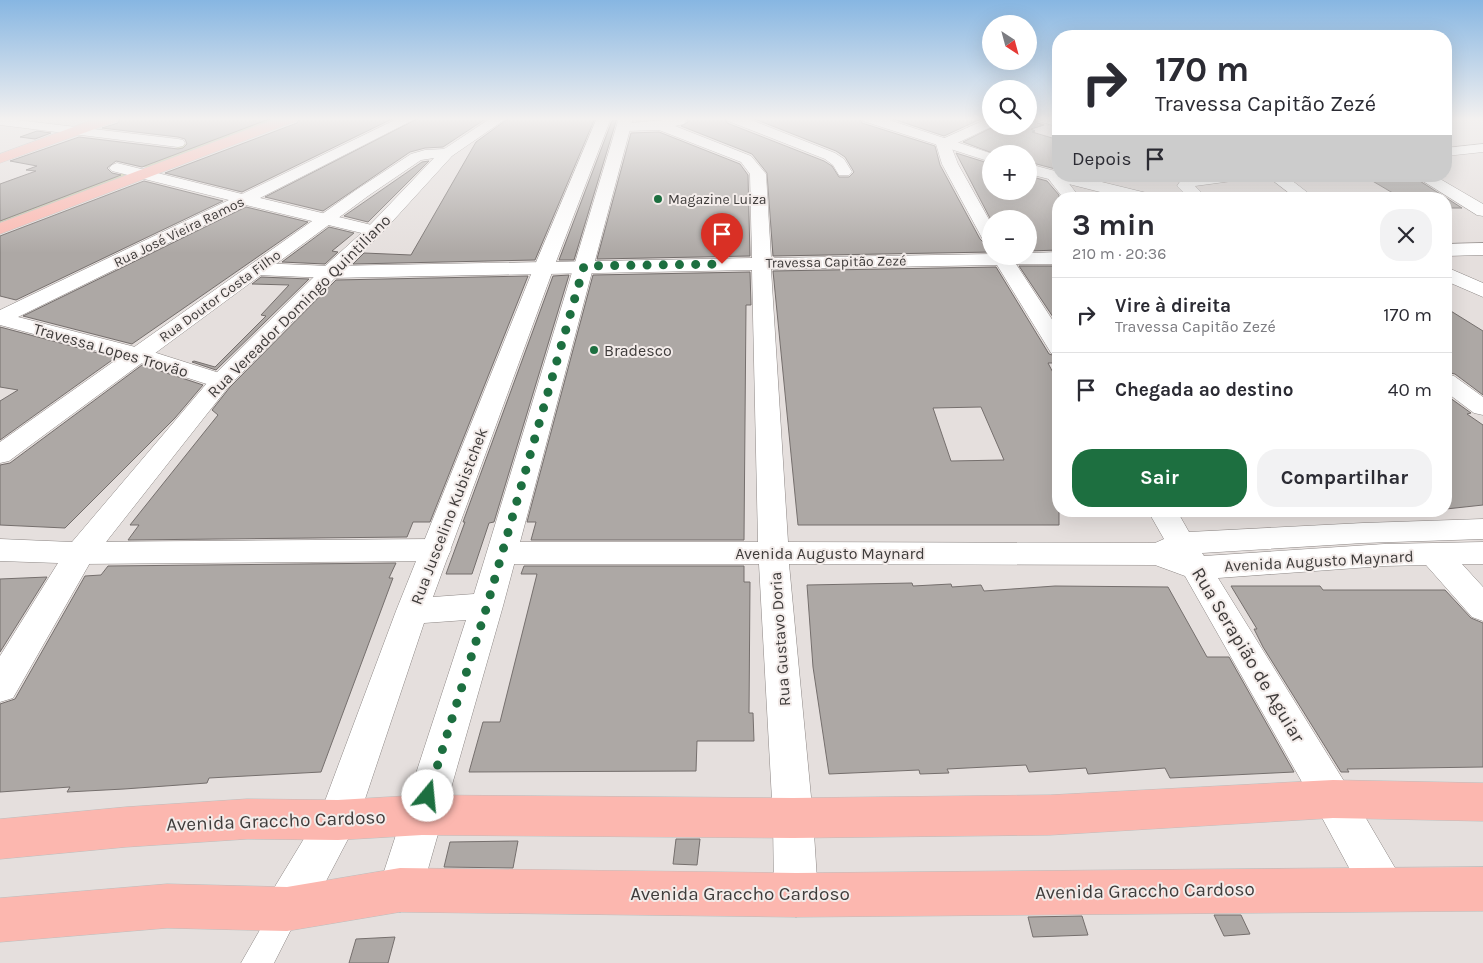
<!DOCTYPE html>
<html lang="pt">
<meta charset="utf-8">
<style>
:root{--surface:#fff;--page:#f2f2f3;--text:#2b2b33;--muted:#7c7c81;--line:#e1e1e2;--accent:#1d6f40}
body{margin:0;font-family:Karla,sans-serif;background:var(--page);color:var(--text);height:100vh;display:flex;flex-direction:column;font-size:19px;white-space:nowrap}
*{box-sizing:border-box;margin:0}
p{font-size:16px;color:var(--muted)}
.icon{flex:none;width:28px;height:28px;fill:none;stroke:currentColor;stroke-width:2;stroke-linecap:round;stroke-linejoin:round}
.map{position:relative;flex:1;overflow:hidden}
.details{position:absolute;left:1052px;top:192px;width:400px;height:325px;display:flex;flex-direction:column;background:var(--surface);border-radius:20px;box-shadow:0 5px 20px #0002}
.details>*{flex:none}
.banner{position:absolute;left:1052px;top:30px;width:400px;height:152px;border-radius:20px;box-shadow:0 5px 20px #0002;background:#fff;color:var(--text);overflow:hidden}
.needle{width:32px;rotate:144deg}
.buttons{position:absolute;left:982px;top:15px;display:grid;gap:10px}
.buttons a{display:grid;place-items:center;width:55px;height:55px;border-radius:50%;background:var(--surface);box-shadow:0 5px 20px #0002;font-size:25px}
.pin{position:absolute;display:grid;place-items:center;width:42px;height:42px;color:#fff;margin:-51px -21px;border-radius:50% 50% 50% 0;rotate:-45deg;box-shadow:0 0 5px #0007}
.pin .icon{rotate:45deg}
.me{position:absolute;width:55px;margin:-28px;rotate:17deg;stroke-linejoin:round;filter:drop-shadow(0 0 4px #0008)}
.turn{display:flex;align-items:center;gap:18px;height:105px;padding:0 20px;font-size:22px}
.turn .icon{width:65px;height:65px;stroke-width:2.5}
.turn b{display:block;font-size:35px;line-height:42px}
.then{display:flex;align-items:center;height:48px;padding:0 20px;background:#0003;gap:10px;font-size:19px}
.round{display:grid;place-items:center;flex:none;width:52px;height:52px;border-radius:20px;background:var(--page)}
.head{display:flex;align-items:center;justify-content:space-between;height:85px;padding:0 20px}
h1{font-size:30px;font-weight:700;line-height:38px}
.action{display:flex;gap:10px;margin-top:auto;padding:10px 20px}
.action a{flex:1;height:58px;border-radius:20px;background:var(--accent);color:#fff;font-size:20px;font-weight:700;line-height:58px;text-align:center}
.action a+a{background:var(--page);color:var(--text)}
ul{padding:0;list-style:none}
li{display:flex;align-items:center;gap:15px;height:75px;padding:0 20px;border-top:1px solid var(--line)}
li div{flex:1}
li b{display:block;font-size:19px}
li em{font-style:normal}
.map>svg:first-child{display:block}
.green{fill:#c6caa2}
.building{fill:#ada8a5;stroke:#756f6d;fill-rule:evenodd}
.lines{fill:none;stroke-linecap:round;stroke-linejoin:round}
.lane-casing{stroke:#8d8785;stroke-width:1}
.street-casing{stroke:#8d8785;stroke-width:1}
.secondary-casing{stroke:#8d8785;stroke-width:1}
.primary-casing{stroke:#bebdbc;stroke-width:1}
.lane{fill:#fff;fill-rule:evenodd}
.street{fill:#fff;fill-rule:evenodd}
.secondary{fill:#fff;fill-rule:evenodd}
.primary{fill:#fcb7af;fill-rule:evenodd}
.route{stroke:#1d6f40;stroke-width:9;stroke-dasharray:0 16.2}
.poi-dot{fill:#1d6f40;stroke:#f3ecea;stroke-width:2}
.labels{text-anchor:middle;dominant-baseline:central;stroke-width:4;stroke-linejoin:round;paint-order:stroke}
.far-poi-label{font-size:14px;fill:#3f3c3b;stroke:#f3ecea;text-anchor:start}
.far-street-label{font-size:14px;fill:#3f3c3b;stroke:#f3ecea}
.street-label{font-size:16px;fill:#3f3c3b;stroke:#f3ecea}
.poi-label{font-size:16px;fill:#3f3c3b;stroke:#f3ecea;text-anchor:start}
.near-street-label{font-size:19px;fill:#3f3c3b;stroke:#f3ecea}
</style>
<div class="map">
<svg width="1483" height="963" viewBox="0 0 1483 963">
<rect width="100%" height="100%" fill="#e5dfdd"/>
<path class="green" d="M 247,119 L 274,119 L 275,122 L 150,167 L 143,167 L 139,163 Z
M 112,174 L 124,174 L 125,178 L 0,223 L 0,219 Z"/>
<path class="building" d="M 120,118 L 272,118 L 142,167 L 116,161 L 107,168 L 112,173 L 121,175 L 0,221 L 0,184 L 36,171 L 26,170 L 37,166 L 10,161 L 79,137 L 178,149 L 183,148 L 187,144 L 185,139 L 178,137 L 102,128 L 118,123 Z
M 299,118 L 394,118 L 242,192 L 165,173 L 297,123 Z
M 419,118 L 487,118 L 443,147 L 425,148 L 410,152 L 323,211 L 265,197 Z
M 509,118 L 595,118 L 535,260 L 353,264 L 364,253 L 411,255 L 476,142 Z
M 613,118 L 617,118 L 574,260 L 559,260 Z
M 687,118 L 725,118 L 727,123 L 824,161 L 832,166 L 839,177 L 849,177 L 854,172 L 845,157 L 836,151 L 752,118 L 860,118 L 862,123 L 935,146 L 940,165 L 980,239 L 985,244 L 991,245 L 991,252 L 773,256 L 767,173 L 752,154 L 681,126 L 688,122 Z
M 890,118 L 983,118 L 944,136 Z
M 1029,118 L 1035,118 L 1037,123 L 1044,125 L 1031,129 L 1035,131 L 1032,132 L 1059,140 L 1059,170 L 1029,162 L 1029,154 L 995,154 L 963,142 L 995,126 L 1029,126 Z
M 37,131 L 51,133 L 35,139 L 20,137 Z
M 659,132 L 740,164 L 748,175 L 750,256 L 597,259 L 631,133 Z
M 956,153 L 991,164 L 991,191 L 1029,191 L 1029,176 L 1047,181 L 1059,195 L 1059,250 L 1029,251 L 1029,219 L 991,220 Z
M 429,161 L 368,222 L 344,216 L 422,162 Z
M 1364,176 L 1412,176 L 1462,208 L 1446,208 L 1446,199 L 1403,199 Z
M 144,181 L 223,201 L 16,300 L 0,296 L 0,236 Z
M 246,207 L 308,222 L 132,344 L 23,316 Z
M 329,227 L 354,233 L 332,251 L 338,252 L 325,264 L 282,262 Z
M 1019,266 L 1059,266 L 1059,326 Z
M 996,267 L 1049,354 L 1059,357 L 1059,363 L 1048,363 L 1059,384 L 1059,525 L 798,525 L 773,271 ZM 981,407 L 1004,460 L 951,461 L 933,408 Z
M 750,272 L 751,305 L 746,305 L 744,540 L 531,540 L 536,522 L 527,522 L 593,275 Z
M 569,275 L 494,522 L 489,523 L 472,574 L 446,574 L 465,522 L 463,522 L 553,276 Z
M 528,276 L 430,522 L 413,522 L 407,537 L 128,540 L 139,525 L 130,525 L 218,415 L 212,410 L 230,387 L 336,280 Z
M 261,277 L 309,279 L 216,370 L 192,362 L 194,361 L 215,367 L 266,316 L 261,315 L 289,285 L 252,284 Z
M 1446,308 L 1483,331 L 1483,395 L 1455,374 L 1446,372 Z
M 0,327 L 113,357 L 115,358 L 0,440 L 0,401 L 18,390 L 0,387 Z
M 142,365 L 203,385 L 175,418 L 65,528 L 0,525 L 0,465 L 10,463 Z
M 1446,395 L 1471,413 L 1467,414 L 1483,425 L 1483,505 L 1446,509 Z
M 396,563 L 389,578 L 393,578 L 321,772 L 209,778 L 207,783 L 124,789 L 67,792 L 70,787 L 0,792 L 0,704 L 15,699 L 85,576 L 101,575 L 108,566 Z
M 524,566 L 744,566 L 744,582 L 750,582 L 749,713 L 753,713 L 754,741 L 697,741 L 696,771 L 469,772 L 483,722 L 500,722 L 537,574 L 521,574 Z
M 47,577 L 0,652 L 0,579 Z
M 912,583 L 913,586 L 951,584 L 952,587 L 981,585 L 984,591 L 1055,586 L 1168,587 L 1207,657 L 1229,657 L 1294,772 L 1170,778 L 1165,768 L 1088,774 L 1086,768 L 1029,772 L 1026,765 L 947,769 L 949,773 L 920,774 L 919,770 L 829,774 L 813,667 L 807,585 Z
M 1231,586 L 1320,586 L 1323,590 L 1445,590 L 1471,618 L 1483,623 L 1483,767 L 1347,769 L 1349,772 L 1341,772 L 1263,647 L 1254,629 L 1257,629 Z
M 676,839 L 700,839 L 697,865 L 673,864 Z
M 518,841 L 513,868 L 444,867 L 450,842 Z
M 1214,915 L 1241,915 L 1250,934 L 1224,936 Z
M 1082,916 L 1088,935 L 1033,937 L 1028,917 Z
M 395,937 L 388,963 L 349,963 L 356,939 Z"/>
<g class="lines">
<defs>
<path id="lane" d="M 287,896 L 297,900 L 301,910 L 275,961 L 274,963 L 241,963 L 277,900 Z"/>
<path id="street" d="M 0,118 L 178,139 L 183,140 L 185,143 L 183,146 L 178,147 L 0,125 Z
M 399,118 L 417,118 L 260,198 L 380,227 L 383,231 L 380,235 L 374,236 L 246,205 L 18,317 L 147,350 L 229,376 L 233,381 L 229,386 L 221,388 L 213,386 L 131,360 L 0,325 L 0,310 L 229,200 L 112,171 L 109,168 L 112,165 L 117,163 L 242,194 Z
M 673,118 L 684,118 L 686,121 L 684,124 L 675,126 L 751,156 L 766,174 L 771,258 L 991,254 L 991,256 L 1029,256 L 1029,253 L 1059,252 L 1059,264 L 1016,264 L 1059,330 L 1059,355 L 1051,353 L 1048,348 L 997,265 L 771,269 L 788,542 L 1155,543 L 1164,539 L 1148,511 L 1177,511 L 1189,532 L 1363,523 L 1483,519 L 1483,539 L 1363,543 L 1202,553 L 1204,556 L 1384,544 L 1483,542 L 1483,564 L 1462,564 L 1483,587 L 1483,621 L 1472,617 L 1426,565 L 1384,566 L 1218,578 L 1347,786 L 1398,873 L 1405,888 L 1398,903 L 1383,910 L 1368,903 L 1319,812 L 1185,576 L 1155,565 L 789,564 L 813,818 L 818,895 L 811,910 L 796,917 L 781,910 L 774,895 L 773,818 L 759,564 L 502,564 L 491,561 L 487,553 L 491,545 L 502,542 L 758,542 L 752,270 L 330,278 L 257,275 L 250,273 L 247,269 L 250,265 L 257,263 L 330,266 L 752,258 L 750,174 L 741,162 L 659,130 L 625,131 L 618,127 C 623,121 661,122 673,118 Z
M 727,118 L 746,118 L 835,153 L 844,159 L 852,172 L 849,175 L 839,175 L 833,165 L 825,159 L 728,121 Z
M 989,118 L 991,118 L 991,126 L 993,126 L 951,146 L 958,164 L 991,223 L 991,243 L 985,242 L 982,238 L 942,164 L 936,144 L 938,141 Z
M 1037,118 L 1059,119 L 1059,127 L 1038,121 Z
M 1055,172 L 1059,173 L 1059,176 L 1063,176 L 1081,199 L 1064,199 L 1047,177 L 1049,174 Z
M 1267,176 L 1286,176 L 1316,199 L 1297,199 Z
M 1415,176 L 1435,176 L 1483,204 L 1483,216 L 1477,215 Z
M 1483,243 L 1483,255 L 1446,256 L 1446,244 Z
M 1446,267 L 1483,283 L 1483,297 L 1446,281 Z
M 436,539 L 447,542 L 451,550 L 447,558 L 436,561 L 80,564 L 69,561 L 65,553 L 69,545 L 80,542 Z"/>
<path id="secondary" d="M 491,118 L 507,118 L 452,156 L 380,235 L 337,276 L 229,386 L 91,561 L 13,698 L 0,702 L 0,656 L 58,563 L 0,561 L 0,539 L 72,542 L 213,376 L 323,268 L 368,227 L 434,158 L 421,160 L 368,196 L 9,461 L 0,463 L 0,442 L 356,190 L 411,154 L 425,150 L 444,149 Z
M 597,118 L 611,118 L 554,267 L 433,597 L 474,594 L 619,118 L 633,118 L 503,606 L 422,890 L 415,905 L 400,912 L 385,905 L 378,890 L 466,620 L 424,623 L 358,820 L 303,925 L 287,931 L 271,925 L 265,909 L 271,893 L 322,809 L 396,611 L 534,267 Z
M 862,118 L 883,118 L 993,154 L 991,154 L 991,162 L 863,121 Z
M 1483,144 L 1483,152 L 1446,156 L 1446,148 Z
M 1029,164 L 1059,172 L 1059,176 L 1077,176 L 1155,195 L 1157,199 L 1128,199 L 1029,174 Z
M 1200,176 L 1240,176 L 1238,179 L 1232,181 L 1195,186 L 1208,199 L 1190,199 L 1177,186 L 1181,180 Z
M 1446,374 L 1454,376 L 1483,397 L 1483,415 L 1474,413 L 1446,392 Z"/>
<path id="primary" d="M 98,118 L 118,118 L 117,121 L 0,163 L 0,154 Z
M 278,118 L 297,118 L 296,121 L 0,234 L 0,223 Z
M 1333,780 L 1483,783 L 1483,821 L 1333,818 L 1050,835 L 793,838 L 422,835 L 338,840 L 247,839 L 126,847 L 0,859 L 0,819 L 126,807 L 247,799 L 338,800 L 422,795 L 793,798 L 1050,795 Z
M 1483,867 L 1483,911 L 796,917 L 400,912 L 287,931 L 167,928 L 0,942 L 0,898 L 167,884 L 287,887 L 400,868 L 796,873 Z"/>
</defs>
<use href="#lane" class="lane-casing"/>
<use href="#street" class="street-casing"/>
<use href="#secondary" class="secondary-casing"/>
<use href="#primary" class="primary-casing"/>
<use href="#lane" class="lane"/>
<use href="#street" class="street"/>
<use href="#secondary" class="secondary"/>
<use href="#primary" class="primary"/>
</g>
<linearGradient id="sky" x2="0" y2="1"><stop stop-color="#87b6e2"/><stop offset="0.47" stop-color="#f3f1f0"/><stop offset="1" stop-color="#f3f1f0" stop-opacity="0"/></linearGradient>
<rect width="1483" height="253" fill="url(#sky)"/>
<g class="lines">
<path class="route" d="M 428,796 L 487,606 L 584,266 L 722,264"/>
</g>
<g class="poi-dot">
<circle cx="658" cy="199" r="5"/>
<circle cx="594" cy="350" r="5"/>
</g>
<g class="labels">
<g class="far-poi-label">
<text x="668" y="199">Magazine Luiza</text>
</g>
<g class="far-street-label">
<text transform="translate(179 232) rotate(-26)">Rua José Vieira Ramos</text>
<text transform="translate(836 262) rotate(-1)">Travessa Capitão Zezé</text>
<text transform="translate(220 296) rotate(-36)">Rua Doutor Costa Filho</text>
</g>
<g class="street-label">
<text transform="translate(299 306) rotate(-45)">Rua Vereador Domingo Quintiliano</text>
<text transform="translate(111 350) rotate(16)">Travessa Lopes Trovão</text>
<text transform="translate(449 516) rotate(-69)">Rua Juscelino Kubistchek</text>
<text x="830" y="553">Avenida Augusto Maynard</text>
<text transform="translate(1319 561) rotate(-3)">Avenida Augusto Maynard</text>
<text transform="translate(780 639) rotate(-94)">Rua Gustavo Doria</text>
</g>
<g class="poi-label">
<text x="604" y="350">Bradesco</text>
</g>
<g class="near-street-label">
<text transform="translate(1248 655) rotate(59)">Rua Serapião de Aguiar</text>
<text transform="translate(276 821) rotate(-2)">Avenida Graccho Cardoso</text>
<text transform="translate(1145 891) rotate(-1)">Avenida Graccho Cardoso</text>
<text x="740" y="894">Avenida Graccho Cardoso</text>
</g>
</g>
</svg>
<div class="buttons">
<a><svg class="needle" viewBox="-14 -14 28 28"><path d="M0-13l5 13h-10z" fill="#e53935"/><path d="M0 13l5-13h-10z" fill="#7c7c81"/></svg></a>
<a><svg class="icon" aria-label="search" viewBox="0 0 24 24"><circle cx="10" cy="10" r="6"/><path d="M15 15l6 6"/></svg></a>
<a>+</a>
<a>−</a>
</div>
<div class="pin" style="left:722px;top:264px;background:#d93025"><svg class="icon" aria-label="arrive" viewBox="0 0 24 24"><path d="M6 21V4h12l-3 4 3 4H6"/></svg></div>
<svg class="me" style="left:428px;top:796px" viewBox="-20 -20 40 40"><circle r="19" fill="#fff"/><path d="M0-13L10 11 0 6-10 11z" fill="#1d6f40"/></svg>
<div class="banner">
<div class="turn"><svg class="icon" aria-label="right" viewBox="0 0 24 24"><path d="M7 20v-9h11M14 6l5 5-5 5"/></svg><div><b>170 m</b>Travessa Capitão Zezé</div></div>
<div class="then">Depois<svg class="icon" aria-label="arrive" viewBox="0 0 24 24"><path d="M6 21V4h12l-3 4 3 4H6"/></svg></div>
</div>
<section class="details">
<div class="head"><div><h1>3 min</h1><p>210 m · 20:36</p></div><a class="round"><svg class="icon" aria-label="close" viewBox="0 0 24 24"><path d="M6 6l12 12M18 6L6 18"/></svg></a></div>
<ul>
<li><svg class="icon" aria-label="right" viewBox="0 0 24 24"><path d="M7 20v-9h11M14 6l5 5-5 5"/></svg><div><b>Vire à direita</b><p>Travessa Capitão Zezé</p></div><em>170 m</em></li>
<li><svg class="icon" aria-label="arrive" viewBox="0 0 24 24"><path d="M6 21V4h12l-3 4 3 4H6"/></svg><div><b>Chegada ao destino</b></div><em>40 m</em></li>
</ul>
<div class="action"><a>Sair</a><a>Compartilhar</a></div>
</section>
</div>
